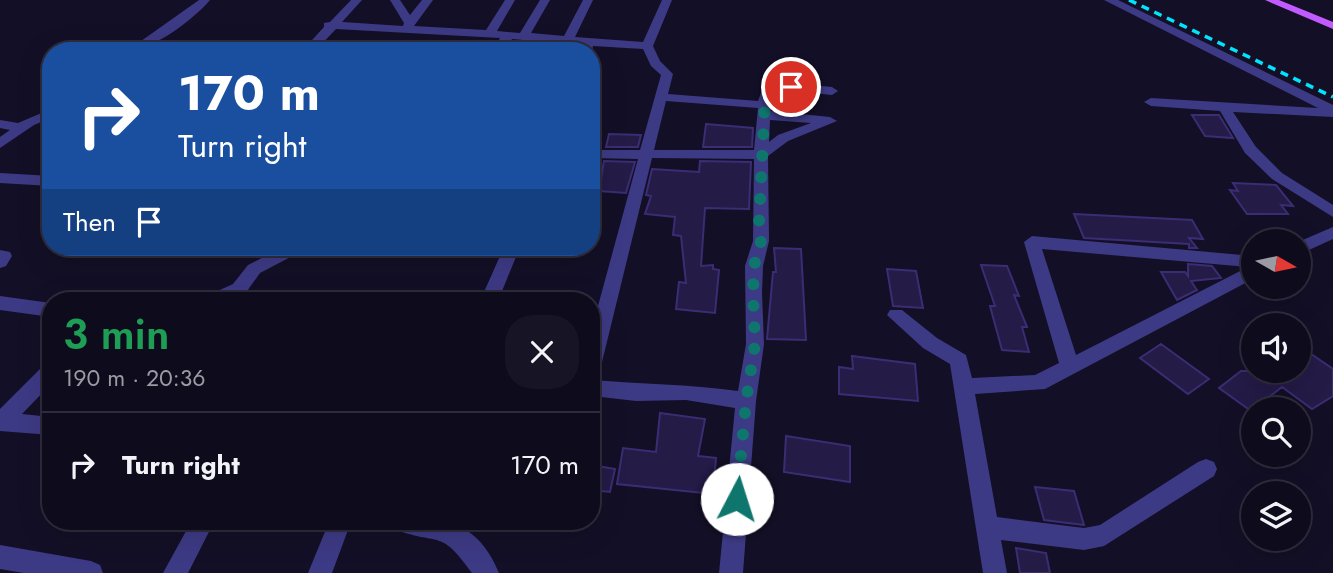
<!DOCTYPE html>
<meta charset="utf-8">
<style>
:root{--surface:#0e0b1c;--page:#171425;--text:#f1f3f6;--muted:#9b9ba3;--line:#2e2b3b}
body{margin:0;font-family:Jost,sans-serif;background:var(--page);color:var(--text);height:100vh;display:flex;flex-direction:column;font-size:26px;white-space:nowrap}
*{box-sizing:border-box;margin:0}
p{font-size:23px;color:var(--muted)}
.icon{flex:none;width:38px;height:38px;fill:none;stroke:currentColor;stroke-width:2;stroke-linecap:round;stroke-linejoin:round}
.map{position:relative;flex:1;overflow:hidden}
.details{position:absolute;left:42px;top:292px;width:558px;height:238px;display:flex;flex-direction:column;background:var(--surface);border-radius:28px;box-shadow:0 7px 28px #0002,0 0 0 2px var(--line)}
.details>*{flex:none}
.guide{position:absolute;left:42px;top:42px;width:558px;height:214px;border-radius:28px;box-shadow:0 7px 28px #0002,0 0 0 2px var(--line);background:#1a4fa0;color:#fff;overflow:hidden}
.needle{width:46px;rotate:99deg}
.fabs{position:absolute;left:1241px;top:229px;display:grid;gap:14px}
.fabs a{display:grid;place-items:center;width:70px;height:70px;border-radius:50%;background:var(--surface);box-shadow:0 7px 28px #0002,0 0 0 2px var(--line);font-size:35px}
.pin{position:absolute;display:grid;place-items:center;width:60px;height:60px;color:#fff;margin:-30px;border:4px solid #fff;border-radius:50%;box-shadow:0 2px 7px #0007}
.me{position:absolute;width:77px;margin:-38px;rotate:5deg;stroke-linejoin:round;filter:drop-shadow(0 0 5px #0008)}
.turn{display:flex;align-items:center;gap:24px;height:147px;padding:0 21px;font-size:32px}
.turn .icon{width:91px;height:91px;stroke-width:2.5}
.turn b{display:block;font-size:49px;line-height:60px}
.then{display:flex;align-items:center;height:66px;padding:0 21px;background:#0003;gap:14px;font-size:26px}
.round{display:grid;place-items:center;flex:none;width:74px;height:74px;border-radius:28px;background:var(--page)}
.overview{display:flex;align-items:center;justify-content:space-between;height:119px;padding:0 21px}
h1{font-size:42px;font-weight:600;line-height:52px;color:#1e9e55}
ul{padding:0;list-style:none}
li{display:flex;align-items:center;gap:21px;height:105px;padding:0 21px;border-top:2px solid var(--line)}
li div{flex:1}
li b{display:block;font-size:26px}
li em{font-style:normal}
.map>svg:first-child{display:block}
.building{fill:#241b47;stroke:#3b2d73;stroke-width:2}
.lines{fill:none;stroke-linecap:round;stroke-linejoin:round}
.street{fill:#3d3a85;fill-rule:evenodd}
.primary{fill:#c25bff;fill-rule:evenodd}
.rail{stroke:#00e5ff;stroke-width:3.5;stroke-dasharray:8 6;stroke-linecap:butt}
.route{stroke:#0f766e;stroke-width:12;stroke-dasharray:0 21.6}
</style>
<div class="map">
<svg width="1333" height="573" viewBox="0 0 1333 573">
<rect width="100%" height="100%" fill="#130f26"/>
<path class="building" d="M 1192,115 L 1219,115 L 1233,138 L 1205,136 Z
M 706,124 L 753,128 L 752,147 L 703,147 Z
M 609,134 L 641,135 L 638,147 L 606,147 Z
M 604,161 L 635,162 L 626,193 L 599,191 Z
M 700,161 L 751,162 L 749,209 L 705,208 L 701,266 L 713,265 L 713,269 L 719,270 L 715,313 L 676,309 L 679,282 L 686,283 L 681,236 L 673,235 L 675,217 L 645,214 L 651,196 L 646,195 L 652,169 L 699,172 Z
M 1233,183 L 1276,185 L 1293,206 L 1281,205 L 1288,214 L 1247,214 L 1230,190 L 1238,191 Z
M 1074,214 L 1192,220 L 1203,239 L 1189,238 L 1197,248 L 1189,248 L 1189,244 L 1084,238 Z
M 774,248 L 801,249 L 806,340 L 767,339 L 773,272 L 776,272 Z
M 1188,264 L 1212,266 L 1221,278 L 1191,281 L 1197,290 L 1177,300 L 1161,272 L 1185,272 L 1188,276 Z
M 981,265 L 1007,266 L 1019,296 L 1014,295 L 1027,327 L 1022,327 L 1029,352 L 1002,350 L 990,306 L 995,306 Z
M 887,269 L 916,271 L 923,308 L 893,306 Z
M 1161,344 L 1209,379 L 1188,394 L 1140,358 Z
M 1298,345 L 1333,369 L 1333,396 L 1312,409 L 1282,387 L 1251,411 L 1219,388 L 1241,371 L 1298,371 Z
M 852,356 L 915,364 L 918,401 L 839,394 L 839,367 L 853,369 Z
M 660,413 L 705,419 L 698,456 L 716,458 L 713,494 L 617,484 L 623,448 L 656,452 Z
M 786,436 L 850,446 L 850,482 L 784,472 Z
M 592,465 L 615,469 L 610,492 L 592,490 Z
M 1035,487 L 1074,491 L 1084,525 L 1044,520 Z
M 1016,548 L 1046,553 L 1050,573 L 1020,573 Z"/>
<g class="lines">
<path class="street" d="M 199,0 L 210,0 C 194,19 152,51 127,51 Z
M 351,0 L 362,0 L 342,22 L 403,26 L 404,23 L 390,0 L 400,0 L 410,15 L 422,0 L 433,0 L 414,26 L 486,30 L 505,0 L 515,0 L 497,31 L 520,33 L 540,0 L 550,0 L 531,33 L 564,36 L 583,0 L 593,0 L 575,37 L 643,42 L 662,0 L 672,0 L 653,46 L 660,61 L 673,74 L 668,94 L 758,101 L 764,85 L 770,81 L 832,87 L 838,91 L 832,95 L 775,89 L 771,111 L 830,117 L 837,121 L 788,141 L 768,156 L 769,241 L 763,266 L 762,293 L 764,344 L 756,401 L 743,573 L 719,573 L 735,408 L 686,400 L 636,401 L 592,396 L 592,380 C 640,384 689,384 738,391 L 746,344 L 745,266 L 753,241 L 754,159 L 652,158 L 602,362 L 599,367 L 592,369 L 592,328 L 638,159 L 592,158 L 592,150 L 640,150 L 661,75 L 651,66 L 643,49 L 593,46 L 592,52 L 580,51 L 581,45 L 512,39 L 505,51 L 493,51 L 500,38 L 336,29 L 315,51 L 302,51 L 324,27 L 324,23 L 330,22 ZM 666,101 L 758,108 L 754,150 L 654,150 ZM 770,120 L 811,123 L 778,135 L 769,142 Z
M 1104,0 L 1118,0 L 1333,105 L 1333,117 L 1233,112 L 1256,147 L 1282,173 L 1333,205 L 1333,217 L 1272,179 L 1245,153 L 1220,111 L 1151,106 L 1144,102 L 1151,98 L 1318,108 Z
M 51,109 L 51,118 L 34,125 L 0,148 L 0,137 L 10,130 L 0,128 L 0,120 L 18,123 Z
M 0,173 L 51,176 L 51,186 L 0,183 Z
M 1333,227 L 1333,239 L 1298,255 L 1298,242 Z
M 1032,236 L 1253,256 L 1253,279 L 1045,389 L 975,394 L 997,517 L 1084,528 L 1100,525 L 1198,462 L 1206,459 L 1214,462 L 1217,469 L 1214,476 L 1104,546 L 1084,550 L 1001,540 L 1007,573 L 983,573 L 950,364 L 923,348 L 887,315 L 890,310 L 902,310 L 937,338 L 966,355 L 972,378 L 1035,375 L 1059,363 L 1024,242 ZM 1042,249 L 1248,267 L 1076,355 Z
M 283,247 L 304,247 L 302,251 L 260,273 L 240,301 L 194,301 L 197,296 L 211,294 L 233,284 L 248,265 Z
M 343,247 L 422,247 L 420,251 C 404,256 353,261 343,247 Z
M 504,247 L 520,247 L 498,301 L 480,301 Z
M 0,250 L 10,252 L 12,256 L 6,266 L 0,268 Z
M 0,296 L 51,303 L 51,317 L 0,310 Z
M 51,363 L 51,384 L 22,414 L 51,417 L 51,435 L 0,431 L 0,409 L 44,365 Z
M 191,522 L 214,522 L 188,573 L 163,573 Z
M 329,522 L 351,522 L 332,573 L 308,573 Z
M 394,522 C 444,517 477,520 499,573 L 472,573 C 440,528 440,546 397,530 Z
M 0,545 L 91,561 L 100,565 L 103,573 L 24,573 L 0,569 Z"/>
<path class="primary" d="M 1265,0 L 1279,0 L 1333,22 L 1333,29 Z"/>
<path class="rail" d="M 1129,0 L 1333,97"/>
</g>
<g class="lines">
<path class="route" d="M 737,499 L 746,401 L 755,344 L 753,293 L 754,266 L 761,241 L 759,223 L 765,99 L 770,85 L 791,87"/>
</g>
</svg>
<div class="fabs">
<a><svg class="needle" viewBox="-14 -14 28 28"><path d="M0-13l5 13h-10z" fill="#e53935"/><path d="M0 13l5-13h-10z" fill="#9b9ba3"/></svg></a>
<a><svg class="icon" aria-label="sound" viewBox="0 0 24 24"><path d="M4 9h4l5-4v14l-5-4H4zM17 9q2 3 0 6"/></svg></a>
<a><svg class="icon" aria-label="search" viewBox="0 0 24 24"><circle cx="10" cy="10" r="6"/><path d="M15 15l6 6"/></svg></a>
<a><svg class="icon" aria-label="layers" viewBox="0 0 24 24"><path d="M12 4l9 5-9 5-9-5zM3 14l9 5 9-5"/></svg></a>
</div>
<div class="pin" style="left:791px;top:87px;background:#d93025"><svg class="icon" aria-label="arrive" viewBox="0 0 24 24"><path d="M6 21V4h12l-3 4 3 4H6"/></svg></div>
<svg class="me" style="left:737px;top:499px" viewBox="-20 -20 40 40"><circle r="19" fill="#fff"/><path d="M0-13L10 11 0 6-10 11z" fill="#0f766e"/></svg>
<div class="guide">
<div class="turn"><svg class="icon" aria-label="right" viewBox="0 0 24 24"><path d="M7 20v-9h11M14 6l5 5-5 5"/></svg><div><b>170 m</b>Turn right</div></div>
<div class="then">Then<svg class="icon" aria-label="arrive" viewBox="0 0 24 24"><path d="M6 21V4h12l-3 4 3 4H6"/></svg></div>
</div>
<section class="details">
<div class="overview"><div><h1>3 min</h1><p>190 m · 20:36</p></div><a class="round"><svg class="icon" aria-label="close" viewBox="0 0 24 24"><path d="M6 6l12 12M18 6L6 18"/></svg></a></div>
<ul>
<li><svg class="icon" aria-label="right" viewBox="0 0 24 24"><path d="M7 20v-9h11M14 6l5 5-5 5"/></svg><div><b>Turn right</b></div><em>170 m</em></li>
</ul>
</section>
</div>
